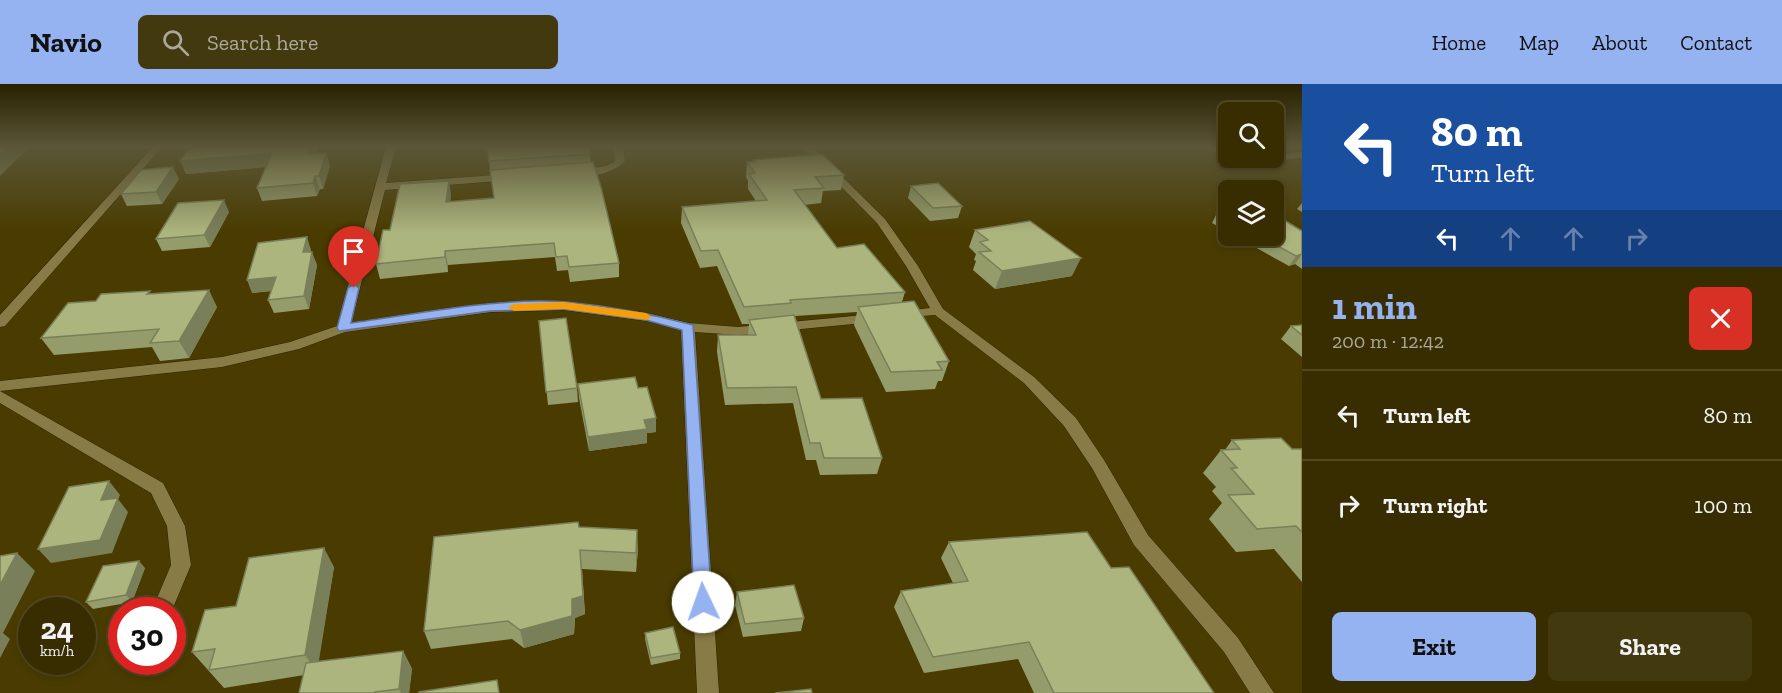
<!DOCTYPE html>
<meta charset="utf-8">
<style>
:root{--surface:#382d00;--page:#43390f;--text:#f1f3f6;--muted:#aba899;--line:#524922;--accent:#95b2f1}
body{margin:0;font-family:"Zilla Slab",serif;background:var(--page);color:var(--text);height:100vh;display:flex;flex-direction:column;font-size:22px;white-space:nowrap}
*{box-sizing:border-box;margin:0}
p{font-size:20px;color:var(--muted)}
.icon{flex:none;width:33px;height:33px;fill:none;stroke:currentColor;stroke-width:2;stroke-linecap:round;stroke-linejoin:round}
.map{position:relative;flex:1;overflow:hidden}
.drawer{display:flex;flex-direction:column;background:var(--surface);width:480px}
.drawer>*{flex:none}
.top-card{background:#1a4fa0;color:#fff;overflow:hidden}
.controls{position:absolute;left:1218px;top:18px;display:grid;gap:12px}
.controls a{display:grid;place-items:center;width:66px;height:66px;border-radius:9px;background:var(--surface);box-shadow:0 3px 9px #0003,0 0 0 2px var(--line);font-size:30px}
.speed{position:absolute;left:18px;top:513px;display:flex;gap:12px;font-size:30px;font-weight:700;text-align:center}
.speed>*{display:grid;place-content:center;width:78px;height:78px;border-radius:50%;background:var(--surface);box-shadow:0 3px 9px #0003,0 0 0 2px var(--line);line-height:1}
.speed small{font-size:15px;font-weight:400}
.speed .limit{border:9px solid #d22;background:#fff;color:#111}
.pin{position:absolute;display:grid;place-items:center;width:51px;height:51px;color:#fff;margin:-62px -26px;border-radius:50% 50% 50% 0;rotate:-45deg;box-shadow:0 0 6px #0007}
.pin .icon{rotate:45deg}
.me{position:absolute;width:66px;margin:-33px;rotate:357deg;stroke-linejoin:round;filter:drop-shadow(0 0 4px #0008)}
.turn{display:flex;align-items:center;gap:21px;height:126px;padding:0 30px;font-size:27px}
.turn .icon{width:78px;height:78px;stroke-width:2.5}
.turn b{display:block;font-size:42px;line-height:51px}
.lanes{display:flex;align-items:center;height:57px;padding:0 30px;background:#0003;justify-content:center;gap:30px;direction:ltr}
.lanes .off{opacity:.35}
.round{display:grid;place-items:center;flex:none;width:63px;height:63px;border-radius:9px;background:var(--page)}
.overview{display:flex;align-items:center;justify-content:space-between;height:102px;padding:0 30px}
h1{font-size:36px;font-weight:800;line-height:45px;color:var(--accent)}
.action{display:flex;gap:12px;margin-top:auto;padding:12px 30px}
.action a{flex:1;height:69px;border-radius:9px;background:var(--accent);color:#111;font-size:24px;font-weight:800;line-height:69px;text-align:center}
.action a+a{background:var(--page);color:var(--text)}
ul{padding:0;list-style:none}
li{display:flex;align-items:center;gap:18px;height:90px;padding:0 30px;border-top:2px solid var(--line)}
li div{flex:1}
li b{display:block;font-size:22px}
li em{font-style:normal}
header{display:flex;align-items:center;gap:36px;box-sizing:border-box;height:84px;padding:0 30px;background:var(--accent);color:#111}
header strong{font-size:28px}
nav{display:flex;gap:33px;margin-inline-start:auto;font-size:21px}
.search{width:420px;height:54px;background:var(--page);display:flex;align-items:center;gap:15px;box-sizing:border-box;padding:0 21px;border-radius:9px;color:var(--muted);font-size:22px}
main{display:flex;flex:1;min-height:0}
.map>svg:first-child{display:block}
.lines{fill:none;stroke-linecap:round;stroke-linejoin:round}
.minor-casing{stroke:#2b2407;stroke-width:1}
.minor{fill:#897b46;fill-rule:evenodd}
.wall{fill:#959c6c}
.shaded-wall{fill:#797f58}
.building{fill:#adb57e;stroke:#797f58;stroke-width:1.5}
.route{fill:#95b2f1;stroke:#61749d;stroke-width:1.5}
.slow{fill:#f59e0b}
</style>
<header>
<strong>Navio</strong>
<div class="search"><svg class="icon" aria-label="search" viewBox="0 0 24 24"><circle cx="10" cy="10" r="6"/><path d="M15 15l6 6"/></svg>Search here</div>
<nav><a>Home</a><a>Map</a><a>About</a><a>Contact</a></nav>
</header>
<main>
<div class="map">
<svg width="1302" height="609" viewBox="0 0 1302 609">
<rect width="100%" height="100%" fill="#4a3c00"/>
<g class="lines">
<defs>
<path id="minor" d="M 153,63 L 162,63 L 5,242 L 0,243 L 0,231 Z
M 386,63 L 396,63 L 386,99 L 511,90 L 516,93 L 511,96 L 385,106 L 351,239 L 491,220 L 564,218 L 647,229 L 688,239 L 738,243 L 874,230 L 881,234 L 874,238 L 738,251 L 695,248 L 719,609 L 697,609 L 681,245 L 647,237 L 564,226 L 491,228 L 345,248 L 299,265 L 222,283 L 0,307 L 163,399 L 185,442 L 191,481 L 172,526 L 152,526 L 171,481 L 167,442 L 151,409 L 0,319 L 0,297 L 222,273 L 290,258 L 337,242 Z
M 613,63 L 623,63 L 625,77 C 615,89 585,97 572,88 C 584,80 602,88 615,77 Z
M 802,63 L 812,63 L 885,135 L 918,182 L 943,225 L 1034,293 L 1076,334 L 1104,376 L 1148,451 L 1238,554 L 1274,609 L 1250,609 L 1224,568 L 1134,461 L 1092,384 L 1064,342 L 1024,299 L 935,231 L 896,234 L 894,231 L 896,228 L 930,224 L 906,182 L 877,139 Z
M 1202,63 L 1217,63 L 1228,67 L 1228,73 Z
M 1302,68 L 1302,74 C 1288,75 1265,81 1254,74 L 1274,74 L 1274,70 Z"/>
</defs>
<use href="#minor" class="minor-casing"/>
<use href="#minor" class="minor"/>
</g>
<path class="wall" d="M 190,63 L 318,63 L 316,70 L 326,69 L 330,82 L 323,105 L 320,105 L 317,112 L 262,117 L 257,104 L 266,83 L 186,90 Z
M 487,63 L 590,70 L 591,78 L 619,179 L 619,193 L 570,198 L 568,186 L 557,187 L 555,173 L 448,181 L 448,188 L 380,195 L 376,180 L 390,146 L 451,110 L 450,118 L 494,114 Z
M 753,76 L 844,91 L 841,106 L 823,107 L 821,119 L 804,121 L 837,164 L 905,208 L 902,218 L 949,277 L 942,297 L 938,297 L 935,305 L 886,308 L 854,241 L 857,228 L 795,232 L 821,315 L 882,374 L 877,390 L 820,391 L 816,376 L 806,376 L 793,319 L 725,321 L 717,268 L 718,251 L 748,251 L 749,240 L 742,240 L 717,182 L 700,184 L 681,139 L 682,123 L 756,117 L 748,105 L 748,97 L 746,93 L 747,78 L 753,78 Z
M 179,95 L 162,120 L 127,122 L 121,110 Z
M 911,102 L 962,122 L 958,134 L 930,137 L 908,114 Z
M 1302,119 L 1302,128 L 1297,125 Z
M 1228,127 L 1228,148 L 1212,139 L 1217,129 Z
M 229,128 L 210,163 L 162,167 L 156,155 Z
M 975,146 L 1072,192 L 995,205 L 973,186 L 976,177 L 974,176 L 976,170 L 969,163 Z
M 1302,147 L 1302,185 L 1295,180 L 1289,182 L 1235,152 L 1274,152 Z
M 311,166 L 311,168 L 317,181 L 309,225 L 274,229 L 268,216 L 271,207 L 252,209 Z
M 152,210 L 217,223 L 189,274 L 160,277 L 152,263 L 54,271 L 41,254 L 96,217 Z
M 539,237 L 577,304 L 578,318 L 548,321 Z
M 1302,241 L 1302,273 L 1281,255 L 1291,242 Z
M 578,300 L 638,304 L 656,334 L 656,348 L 647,349 L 647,359 L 589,367 L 579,314 Z
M 1232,356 L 1292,365 L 1302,365 L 1302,498 L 1274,465 L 1236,468 L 1209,435 L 1222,419 L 1212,407 L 1216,403 L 1203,389 L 1221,366 L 1225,366 Z
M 579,443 L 638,465 L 636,488 L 582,485 L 585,530 L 575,534 L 574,550 L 524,564 L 512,555 L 431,565 L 424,547 Z
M 949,458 L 1111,484 L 1214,609 L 1034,609 L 1018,575 L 924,589 L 894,523 L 901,507 L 953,499 L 941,474 Z
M 334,483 L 318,578 L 403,567 L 412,585 L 409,609 L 299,609 L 304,591 L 224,604 L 192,568 L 236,522 Z
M 145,484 L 132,518 L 93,525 L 86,518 Z
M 737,508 L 804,534 L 801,547 L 743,553 L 735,521 Z
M 645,549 L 680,569 L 680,575 L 651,581 L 645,555 Z"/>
<path class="shaded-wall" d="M 8,63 L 29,63 L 0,92 L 0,71 Z
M 310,63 L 318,63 L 312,83 L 308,70 Z
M 272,69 L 277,82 L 186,90 L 180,77 Z
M 326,69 L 330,82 L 323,105 L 319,92 Z
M 173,83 L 179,95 L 162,120 L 156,108 Z
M 315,92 L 320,105 L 317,112 L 313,99 Z
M 449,97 L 451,110 L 449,132 L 446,118 Z
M 224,116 L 229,128 L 210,163 L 204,151 Z
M 307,153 L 311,166 L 308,180 L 303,168 Z
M 445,167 L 448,181 L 448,188 L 445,173 Z
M 312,168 L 317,181 L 309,225 L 304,212 Z
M 1302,170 L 1295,180 L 1289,182 L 1296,172 Z
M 1081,174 L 1072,192 L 995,205 L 1002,187 Z
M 276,193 L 281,206 L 252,209 L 247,196 Z
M 209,206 L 217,223 L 189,274 L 179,257 Z
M 656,334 L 656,348 L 647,349 L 647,359 L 589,367 L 588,353 L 644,336 Z
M 109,397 L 120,411 L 118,415 L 128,428 L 112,469 L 51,479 L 38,465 L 101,416 Z
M 637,446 L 638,465 L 636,488 L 636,469 Z
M 324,464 L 334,483 L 317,589 L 305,571 Z
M 580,466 L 585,530 L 575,534 L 574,550 L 524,564 L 520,546 L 572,515 Z
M 17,469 L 35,487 L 3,549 L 10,555 L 0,574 L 0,501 Z
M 139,477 L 145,484 L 132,518 L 126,511 Z
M 403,567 L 412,585 L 409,609 L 401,609 L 399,605 Z"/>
<path class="building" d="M 0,63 L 8,63 L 0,71 Z
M 190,63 L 310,63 L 308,70 L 326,69 L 319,92 L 315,92 L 313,99 L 257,104 L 272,69 L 180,77 Z
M 487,63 L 589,63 L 590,70 L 489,77 Z
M 822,70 L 844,91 L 815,93 L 824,104 L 794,106 L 837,164 L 864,160 L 905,208 L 790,216 L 791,219 L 744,223 L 718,166 L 701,167 L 682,123 L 767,116 L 749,90 L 755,89 L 747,78 L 755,78 L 753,76 Z
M 593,78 L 601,103 L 619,179 L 569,183 L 567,172 L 556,173 L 554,159 L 445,167 L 445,173 L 376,180 L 383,146 L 390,146 L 400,100 L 449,97 L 446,118 L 494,114 L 490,86 Z
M 173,83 L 156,108 L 121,110 L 141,86 Z
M 938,99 L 962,122 L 933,124 L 911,102 Z
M 224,116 L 204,151 L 156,155 L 178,119 Z
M 1228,127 L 1228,135 L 1217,129 Z
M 1274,130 L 1302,147 L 1302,170 L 1296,172 L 1259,152 L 1274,152 Z
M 1030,137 L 1081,174 L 1002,187 L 979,168 L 991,167 L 980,158 L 988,156 L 975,146 Z
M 307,153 L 303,168 L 312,168 L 304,212 L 268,216 L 276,193 L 247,196 L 258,159 Z
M 209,206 L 179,257 L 150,259 L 159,245 L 41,254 L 68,219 L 96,217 L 101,210 L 150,207 L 147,210 Z
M 914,217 L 949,277 L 937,278 L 942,286 L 891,288 L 858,223 Z
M 794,231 L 821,315 L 862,314 L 882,374 L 824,374 L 820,359 L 810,359 L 796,303 L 727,304 L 718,251 L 756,251 L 749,236 Z
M 566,234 L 577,304 L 546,308 L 539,237 Z
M 1302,241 L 1302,251 L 1291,242 Z
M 635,293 L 638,304 L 647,303 L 656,334 L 644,336 L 647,345 L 588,353 L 578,300 Z
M 1281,354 L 1292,365 L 1302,365 L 1302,448 L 1296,442 L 1257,445 L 1228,411 L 1254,410 L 1231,384 L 1237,384 L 1221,366 L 1240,365 L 1232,356 Z
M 109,397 L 101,416 L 118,414 L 100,456 L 38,465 L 69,403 Z
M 578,438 L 579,443 L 637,446 L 636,469 L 580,466 L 583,512 L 572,515 L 572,532 L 520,546 L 508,537 L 424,547 L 434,453 Z
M 1087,448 L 1111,484 L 1129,483 L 1214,609 L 1054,609 L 1029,558 L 933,573 L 901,507 L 968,497 L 949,458 Z
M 324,464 L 305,571 L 209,586 L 215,565 L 192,568 L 205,526 L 236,522 L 249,474 Z
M 17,469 L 0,501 L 0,472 Z
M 139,477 L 126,511 L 86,518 L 103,482 Z
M 794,501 L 804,534 L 745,540 L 737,508 Z
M 673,543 L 680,569 L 651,574 L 645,549 Z
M 403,567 L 399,605 L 375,608 L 375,609 L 299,609 L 306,579 Z
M 497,596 L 499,609 L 419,609 L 419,608 Z
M 811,605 L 812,609 L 775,609 Z"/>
<linearGradient id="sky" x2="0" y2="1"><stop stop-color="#292100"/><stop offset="0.42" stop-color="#5a5637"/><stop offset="1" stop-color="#5a5637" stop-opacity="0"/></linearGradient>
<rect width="1302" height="149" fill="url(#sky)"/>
<path class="route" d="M 354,200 L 359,204 L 351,239 C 417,230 499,213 566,218 C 609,222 651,230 693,241 L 712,518 L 710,523 L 703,526 L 697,523 L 694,518 L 682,246 L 646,236 L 564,225 L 490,227 L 339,247 L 337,244 L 348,204 Z"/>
<path class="slow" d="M 564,218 L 646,229 L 652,233 L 646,236 L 564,225 L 514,227 L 508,223 L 514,220 Z"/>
</svg>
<div class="controls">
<a><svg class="icon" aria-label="search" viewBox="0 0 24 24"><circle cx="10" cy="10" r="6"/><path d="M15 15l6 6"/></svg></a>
<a><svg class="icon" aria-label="layers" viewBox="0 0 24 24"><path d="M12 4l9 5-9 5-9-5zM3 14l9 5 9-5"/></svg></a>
</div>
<div class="speed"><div>24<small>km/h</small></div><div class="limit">30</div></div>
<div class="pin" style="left:354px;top:204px;background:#d93025"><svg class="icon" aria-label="arrive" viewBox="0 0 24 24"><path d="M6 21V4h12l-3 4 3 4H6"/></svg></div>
<svg class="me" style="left:703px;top:518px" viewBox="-20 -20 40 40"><circle r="19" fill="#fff"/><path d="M0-13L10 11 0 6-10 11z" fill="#95b2f1"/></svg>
</div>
<section class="drawer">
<div class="top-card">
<div class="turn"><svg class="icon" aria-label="left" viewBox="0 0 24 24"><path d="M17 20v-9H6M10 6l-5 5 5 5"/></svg><div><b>80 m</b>Turn left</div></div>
<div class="lanes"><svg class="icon" aria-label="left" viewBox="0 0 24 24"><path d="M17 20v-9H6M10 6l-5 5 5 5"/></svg><svg class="icon off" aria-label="ahead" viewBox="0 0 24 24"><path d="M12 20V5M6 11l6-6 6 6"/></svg><svg class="icon off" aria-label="ahead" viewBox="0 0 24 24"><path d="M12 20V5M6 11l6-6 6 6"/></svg><svg class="icon off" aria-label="right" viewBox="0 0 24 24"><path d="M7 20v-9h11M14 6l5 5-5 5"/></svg></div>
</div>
<div class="overview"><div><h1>1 min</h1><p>200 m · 12:42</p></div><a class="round" style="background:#d93025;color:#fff"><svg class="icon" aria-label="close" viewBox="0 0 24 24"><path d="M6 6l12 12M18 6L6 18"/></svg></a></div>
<ul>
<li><svg class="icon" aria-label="left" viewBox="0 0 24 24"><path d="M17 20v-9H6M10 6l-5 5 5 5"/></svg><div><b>Turn left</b></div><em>80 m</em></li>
<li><svg class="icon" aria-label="right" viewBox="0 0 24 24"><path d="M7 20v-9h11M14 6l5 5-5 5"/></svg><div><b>Turn right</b></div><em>100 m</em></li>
</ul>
<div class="action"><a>Exit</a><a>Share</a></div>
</section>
</main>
